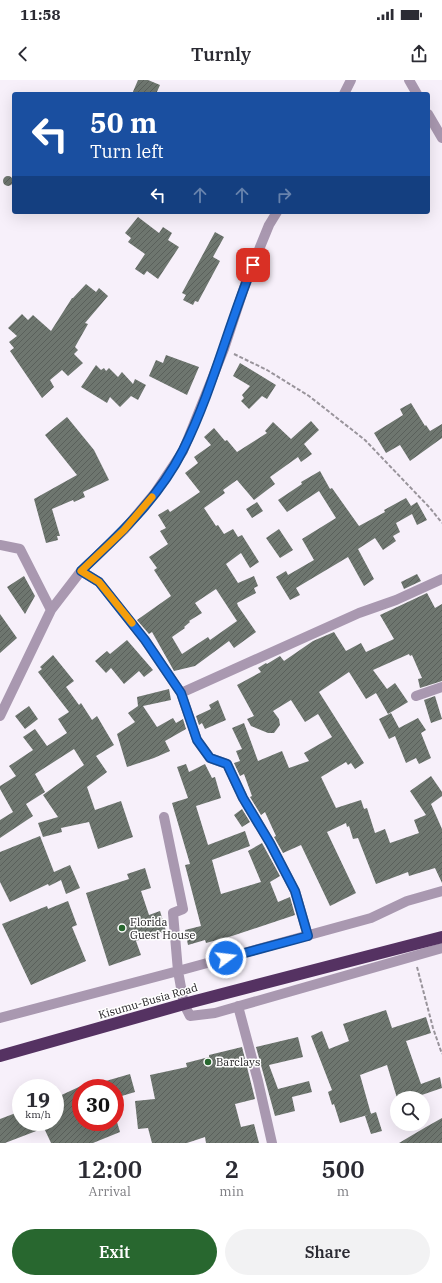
<!DOCTYPE html>
<style>
:root{--surface:#fff;--page:#f2f2f3;--text:#2b2b33;--muted:#7c7c81;--accent:#28672f}
body{margin:0;font-family:"IBM Plex Serif",serif;background:var(--page);color:var(--text);height:100vh;display:flex;flex-direction:column;font-size:15px;white-space:nowrap}
*{box-sizing:border-box;margin:0}
p{font-size:13px;color:var(--muted)}
.icon{flex:none;width:22px;height:22px;fill:none;stroke:currentColor;stroke-width:2;stroke-linecap:round;stroke-linejoin:round}
.map{position:relative;height:1063px;overflow:hidden}
.details{display:flex;flex-direction:column;background:var(--surface);flex:1}
.details>*{flex:none}
.banner{position:absolute;left:12px;top:12px;width:418px;height:122px;border-radius:4px;box-shadow:0 4px 16px #0002;background:#1a4fa0;color:#fff;overflow:hidden}
.buttons{position:absolute;left:390px;top:1011px;display:grid;gap:8px}
.buttons a{display:grid;place-items:center;width:40px;height:40px;border-radius:50%;background:var(--surface);box-shadow:0 4px 16px #0002;font-size:20px}
.speed{position:absolute;left:12px;top:999px;display:flex;gap:8px;font-size:20px;font-weight:700;text-align:center}
.speed>*{display:grid;place-content:center;width:52px;height:52px;border-radius:50%;background:var(--surface);box-shadow:0 4px 16px #0002;line-height:1}
.speed small{font-size:10px;font-weight:400}
.speed .limit{border:6px solid #d22;background:#fff;color:#111}
.pin{position:absolute;display:grid;place-items:center;width:34px;height:34px;color:#fff;margin:-17px;border-radius:8px;box-shadow:0 2px 6px #0006}
.me{position:absolute;width:44px;margin:-22px;rotate:75deg;stroke-linejoin:round;filter:drop-shadow(0 0 3px #0008)}
.turn{display:flex;align-items:center;gap:14px;height:84px;padding:0 12px;font-size:18px}
.turn .icon{width:52px;height:52px;stroke-width:2.5}
.turn b{display:block;font-size:28px;line-height:34px}
.lanes{display:flex;align-items:center;height:38px;padding:0 12px;background:#0003;justify-content:center;gap:20px;direction:ltr}
.lanes .off{opacity:.35}
.eta{display:flex;justify-content:space-evenly;align-items:center;height:68px;text-align:center}
.eta b{font-size:24px;font-weight:600;line-height:28px}
.cta{display:flex;gap:8px;margin-top:auto;padding:8px 12px}
.cta a{flex:1;height:46px;border-radius:24px;background:var(--accent);color:#fff;font-size:16px;font-weight:600;line-height:46px;text-align:center}
.cta a+a{background:var(--page);color:var(--text)}
.status{display:flex;justify-content:space-between;align-items:center;height:28px;padding:0 20px;background:var(--surface);direction:ltr}
.status svg{height:11px;fill:currentColor}
header{display:flex;justify-content:space-between;align-items:center;height:52px;padding:0 12px;background:var(--surface);font-size:18px;font-weight:600}
.map>svg:first-child{display:block}
.building{fill:url(#building-hatch);fill-rule:evenodd}
.lines{fill:none;stroke-linecap:round;stroke-linejoin:round}
.path{stroke:#99949b;stroke-width:2;stroke-dasharray:4 2;stroke-linecap:butt}
.minor{stroke:#a998b0;stroke-width:10}
.highway{stroke:#553262;stroke-width:12}
.route-casing{stroke:#114b97;stroke-width:10}
.route{stroke:#1a73e8;stroke-width:7}
.slow{stroke:#f59e0b;stroke-width:7}
.poi-dot{fill:#28672f;stroke:#fff;stroke-width:1.5}
.labels{text-anchor:middle;dominant-baseline:central;stroke-width:3;stroke-linejoin:round;paint-order:stroke}
.poi-label{font-size:11px;fill:#242225;stroke:#fff;text-anchor:start}
.street-label{font-size:11px;fill:#242225;stroke:#fff}
</style>
<div class="status"><b>11:58</b><svg viewBox="0 0 49 12"><path d="M0 12V9h3v3zM5 12V6h3v6zM10 12V3h3v9zM15 12V0h3v12zM26 1h20v11H26zM47 4h2v5h-2z"/></svg></div>
<header><svg class="icon" aria-label="back" viewBox="0 0 24 24"><path d="M15 5l-7 7 7 7"/></svg>Turnly<svg class="icon" aria-label="share" viewBox="0 0 24 24"><path d="M12 15V3M7 8l5-5 5 5M5 13v7h14v-7"/></svg></header>
<div class="map">
<svg width="442" height="1063" viewBox="0 0 442 1063">
<defs>
<pattern id="building-hatch" width="6" height="6" patternUnits="userSpaceOnUse"><rect width="6" height="6" fill="#6e766f"/><path d="M-1 1l2-2M0 6l6-6M5 7l2-2" fill="none" stroke="#5a605b"/></pattern>
</defs>
<rect width="100%" height="100%" fill="#f7f0fa"/>
<path class="building" d="M 138,0 L 148,0 L 160,5 L 156,14 L 132,14 Z
M3 101a5 5 0 1 1 10 0a5 5 0 1 1-10 0Z
M 138,137 L 159,153 L 163,147 L 172,153 L 168,160 L 179,167 L 158,199 L 147,191 L 144,195 L 135,189 L 145,174 L 128,162 L 131,158 L 125,153 Z
M 215,152 L 224,157 L 213,177 L 220,181 L 198,222 L 195,221 L 193,225 L 183,220 L 186,215 L 182,213 Z
M 86,204 L 96,212 L 99,208 L 108,216 L 85,243 L 88,244 L 75,267 L 78,270 L 74,274 L 83,283 L 68,296 L 62,290 L 50,300 L 54,307 L 42,318 L 10,271 L 14,268 L 9,262 L 17,256 L 8,248 L 22,234 L 28,240 L 33,235 L 51,251 L 72,218 L 73,218 Z
M 166,275 L 199,287 L 187,315 L 149,296 L 156,280 L 163,283 Z
M 240,283 L 276,305 L 267,319 L 262,316 L 249,329 L 241,321 L 244,318 L 242,315 L 250,306 L 233,296 Z
M 96,285 L 101,290 L 104,288 L 106,291 L 109,288 L 118,297 L 122,292 L 133,304 L 135,299 L 146,305 L 138,320 L 131,316 L 120,327 L 110,317 L 107,323 L 81,307 Z
M 411,323 L 425,346 L 426,345 L 430,351 L 442,344 L 442,358 L 410,381 L 400,365 L 386,373 L 374,353 L 403,335 L 400,329 Z
M 67,337 L 94,370 L 109,400 L 83,412 L 85,417 L 74,422 L 73,420 L 52,429 L 60,456 L 57,456 L 58,460 L 46,463 L 34,419 L 77,395 L 45,355 Z
M 311,341 L 319,350 L 304,364 L 312,374 L 301,382 L 298,377 L 270,397 L 275,404 L 254,420 L 237,400 L 223,410 L 225,413 L 204,428 L 216,446 L 218,445 L 224,454 L 233,449 L 238,457 L 242,455 L 259,482 L 250,488 L 241,473 L 226,484 L 238,503 L 254,496 L 258,506 L 254,508 L 256,513 L 237,523 L 238,526 L 256,552 L 234,568 L 229,561 L 195,586 L 174,591 L 152,552 L 149,554 L 137,540 L 171,516 L 154,490 L 157,488 L 149,477 L 168,464 L 160,451 L 166,448 L 158,435 L 168,429 L 170,432 L 200,412 L 185,393 L 198,383 L 194,377 L 211,365 L 204,357 L 214,348 L 225,361 L 227,360 L 237,372 L 267,353 L 265,351 L 273,342 L 291,359 ZM 216,509 L 237,541 L 210,560 L 208,557 L 182,574 L 172,557 L 185,548 L 184,547 L 190,542 L 189,541 L 202,533 L 195,523 Z
M 320,391 L 330,409 L 332,408 L 359,446 L 385,432 L 384,430 L 406,418 L 411,426 L 417,422 L 427,440 L 417,445 L 412,434 L 396,443 L 400,452 L 393,456 L 396,461 L 383,470 L 375,458 L 358,469 L 374,499 L 364,506 L 348,477 L 296,508 L 300,515 L 290,520 L 276,497 L 286,491 L 288,495 L 314,480 L 302,459 L 336,438 L 319,411 L 287,432 L 278,420 L 302,404 L 301,402 Z
M 257,422 L 263,431 L 252,438 L 246,429 Z
M 279,449 L 293,470 L 280,478 L 266,458 Z
M 417,494 L 421,501 L 404,509 L 401,502 Z
M 24,496 L 35,516 L 25,534 L 7,507 Z
M 427,513 L 435,528 L 442,524 L 442,601 L 420,608 L 418,599 L 422,598 L 412,575 L 410,576 L 409,574 L 373,590 L 387,609 L 395,603 L 408,622 L 388,634 L 376,613 L 366,619 L 349,592 L 319,612 L 364,683 L 355,689 L 351,683 L 348,685 L 346,682 L 321,697 L 336,728 L 361,720 L 364,729 L 367,728 L 375,753 L 385,749 L 390,763 L 419,753 L 414,740 L 426,735 L 410,711 L 431,696 L 442,712 L 442,716 L 431,724 L 442,749 L 442,803 L 435,788 L 409,796 L 408,792 L 376,804 L 358,758 L 353,759 L 349,746 L 347,747 L 346,743 L 327,752 L 356,813 L 330,826 L 301,765 L 283,773 L 274,757 L 276,756 L 265,732 L 261,735 L 250,717 L 252,716 L 244,694 L 240,696 L 234,683 L 240,681 L 236,671 L 242,669 L 232,648 L 244,643 L 258,681 L 282,671 L 289,688 L 309,681 L 304,673 L 332,657 L 318,634 L 305,642 L 291,620 L 273,631 L 279,639 L 280,645 L 274,653 L 268,653 L 251,646 L 247,639 L 254,636 L 237,605 L 261,592 L 258,588 L 266,583 L 267,584 L 280,576 L 284,581 L 313,561 L 334,552 L 346,571 L 361,563 L 366,572 L 394,559 L 380,535 Z
M 0,534 L 17,558 L 0,573 Z
M 127,560 L 153,590 L 144,597 L 139,591 L 124,604 L 111,588 L 106,593 L 95,581 L 107,571 L 110,574 Z
M 53,575 L 74,601 L 66,607 L 79,625 L 81,623 L 92,640 L 97,636 L 114,665 L 96,676 L 107,692 L 87,707 L 95,730 L 121,721 L 133,757 L 98,769 L 89,742 L 61,748 L 62,752 L 43,757 L 38,743 L 58,737 L 43,715 L 84,685 L 74,669 L 35,694 L 45,712 L 26,724 L 33,736 L 0,758 L 0,740 L 13,732 L 0,709 L 0,706 L 16,696 L 9,686 L 33,670 L 23,657 L 35,649 L 47,666 L 67,653 L 58,639 L 69,632 L 38,592 L 42,589 L 40,587 Z
M 169,609 L 171,620 L 143,626 L 157,647 L 173,638 L 176,643 L 183,639 L 186,649 L 165,661 L 170,671 L 154,678 L 127,687 L 117,654 L 135,642 L 128,633 L 138,626 L 137,617 Z
M 435,616 L 442,639 L 431,643 L 424,620 Z
M 218,620 L 226,640 L 205,649 L 202,643 L 199,645 L 196,636 L 211,629 L 209,625 Z
M 29,626 L 38,639 L 25,649 L 15,636 Z
M 391,633 L 399,648 L 418,638 L 426,650 L 421,653 L 431,678 L 419,684 L 416,678 L 406,683 L 395,656 L 389,659 L 379,639 Z
M 186,684 L 189,692 L 205,684 L 212,698 L 215,697 L 221,718 L 196,726 L 208,765 L 245,751 L 250,766 L 212,780 L 221,814 L 261,802 L 248,771 L 262,763 L 280,796 L 270,802 L 278,822 L 290,817 L 295,835 L 232,856 L 206,863 L 205,860 L 188,865 L 185,850 L 201,846 L 185,785 L 190,784 L 172,723 L 188,718 L 177,687 Z
M 242,729 L 250,742 L 242,747 L 234,735 Z
M 40,756 L 54,792 L 70,785 L 80,808 L 66,814 L 61,800 L 49,806 L 48,804 L 10,822 L 0,802 L 0,772 Z
M 145,788 L 151,808 L 141,811 L 149,835 L 160,831 L 166,851 L 136,861 L 141,875 L 109,886 L 86,813 L 129,799 L 127,794 Z
M 68,821 L 77,845 L 72,847 L 86,881 L 31,905 L 2,844 L 47,826 L 48,829 Z
M 386,930 L 392,948 L 426,937 L 431,953 L 406,961 L 421,1004 L 440,997 L 442,1008 L 413,1018 L 397,1018 L 387,985 L 360,995 L 371,1034 L 340,1043 L 334,1024 L 332,1025 L 328,1012 L 332,1010 L 311,956 L 322,951 L 329,969 L 349,961 L 343,944 Z
M 298,957 L 303,977 L 269,985 L 278,1009 L 309,1001 L 312,1012 L 292,1017 L 295,1031 L 275,1036 L 256,967 Z
M 242,967 L 255,1019 L 235,1024 L 241,1047 L 254,1044 L 259,1063 L 206,1063 L 205,1057 L 187,1063 L 152,1063 L 148,1048 L 138,1049 L 135,1021 L 155,1019 L 150,995 L 187,987 L 186,983 L 209,977 L 209,975 Z
M 130,994 L 135,1012 L 115,1018 L 115,1008 L 92,1008 L 92,1005 Z
M 81,1006 L 81,1042 L 117,1042 L 120,1052 L 93,1063 L 51,1063 L 44,1048 L 5,1063 L 0,1063 L 0,1039 L 21,1031 L 21,1042 L 55,1042 L 55,1018 Z
M 376,1032 L 382,1051 L 371,1054 L 365,1036 Z
M 442,1038 L 442,1063 L 399,1063 L 426,1047 Z"/>
<g class="lines">
<path class="path" d="M 234,274 L 267,290 L 309,316 L 365,360 L 430,428 L 442,443
M 417,887 L 433,948 L 442,974"/>
<path class="minor" d="M 409,0 L 417,14
M 344,14 L 351,0
M 428,34 L 442,58
M 0,465 L 20,469 L 51,530
M 81,491 L 99,502 L 145,560 L 181,613 L 197,660 L 210,678 L 227,684 L 243,718 L 270,763 L 295,811 L 308,856
M 181,613 L 359,533 L 396,520 L 442,499
M 416,616 L 442,607
M 0,636 L 51,530 L 81,491 L 124,450 L 155,413 L 183,371 L 224,269 L 247,199 L 269,145 L 277,132
M 442,811 L 407,821 L 371,838 L 178,891 L 184,924 L 190,936 L 215,933 L 442,868
M 238,926 L 258,1001 L 272,1063
M 0,938 L 178,891 L 173,833 L 183,829 L 164,737"/>
<path class="highway" d="M 0,976 L 184,924 L 442,857"/>
</g>
<g class="lines">
<defs>
<path id="route" d="M 226,878 L 308,856 L 295,811 L 270,763 L 243,718 L 227,684 L 210,678 L 197,660 L 181,613 L 145,560 L 99,502 L 81,491 C 119,455 159,418 183,370 C 212,312 228,246 253,185"/>
</defs>
<use href="#route" class="route-casing"/>
<use href="#route" class="route"/>
<path class="slow" d="M 132,543 L 99,502 L 81,491 L 124,450 L 152,417"/>
</g>
<g class="poi-dot">
<circle cx="122" cy="848" r="4"/>
<circle cx="208" cy="982" r="4"/>
</g>
<g class="labels">
<g class="poi-label">
<text x="130" y="842">Florida<tspan x="130" dy="13">Guest House</tspan></text>
<text x="216" y="982">Barclays</text>
</g>
<g class="street-label">
<text transform="translate(148 921) rotate(-16)">Kisumu-Busia Road</text>
</g>
</g>
</svg>
<div class="buttons">
<a><svg class="icon" aria-label="search" viewBox="0 0 24 24"><circle cx="10" cy="10" r="6"/><path d="M15 15l6 6"/></svg></a>
</div>
<div class="speed"><div>19<small>km/h</small></div><div class="limit">30</div></div>
<div class="pin" style="left:253px;top:185px;background:#d93025"><svg class="icon" aria-label="arrive" viewBox="0 0 24 24"><path d="M6 21V4h12l-3 4 3 4H6"/></svg></div>
<svg class="me" style="left:226px;top:878px" viewBox="-20 -20 40 40"><circle r="17" fill="#1a73e8" stroke="#fff" stroke-width="3"/><path d="M0-11L8 9 0 5-8 9z" fill="#fff"/></svg>
<div class="banner">
<div class="turn"><svg class="icon" aria-label="left" viewBox="0 0 24 24"><path d="M17 20v-9H6M10 6l-5 5 5 5"/></svg><div><b>50 m</b>Turn left</div></div>
<div class="lanes"><svg class="icon" aria-label="left" viewBox="0 0 24 24"><path d="M17 20v-9H6M10 6l-5 5 5 5"/></svg><svg class="icon off" aria-label="ahead" viewBox="0 0 24 24"><path d="M12 20V5M6 11l6-6 6 6"/></svg><svg class="icon off" aria-label="ahead" viewBox="0 0 24 24"><path d="M12 20V5M6 11l6-6 6 6"/></svg><svg class="icon off" aria-label="right" viewBox="0 0 24 24"><path d="M7 20v-9h11M14 6l5 5-5 5"/></svg></div>
</div>
</div>
<section class="details">
<div class="eta">
<div><b>12:00</b><p>Arrival</p></div>
<div><b>2</b><p>min</p></div>
<div><b>500</b><p>m</p></div>
</div>
<div class="cta"><a>Exit</a><a>Share</a></div>
</section>
